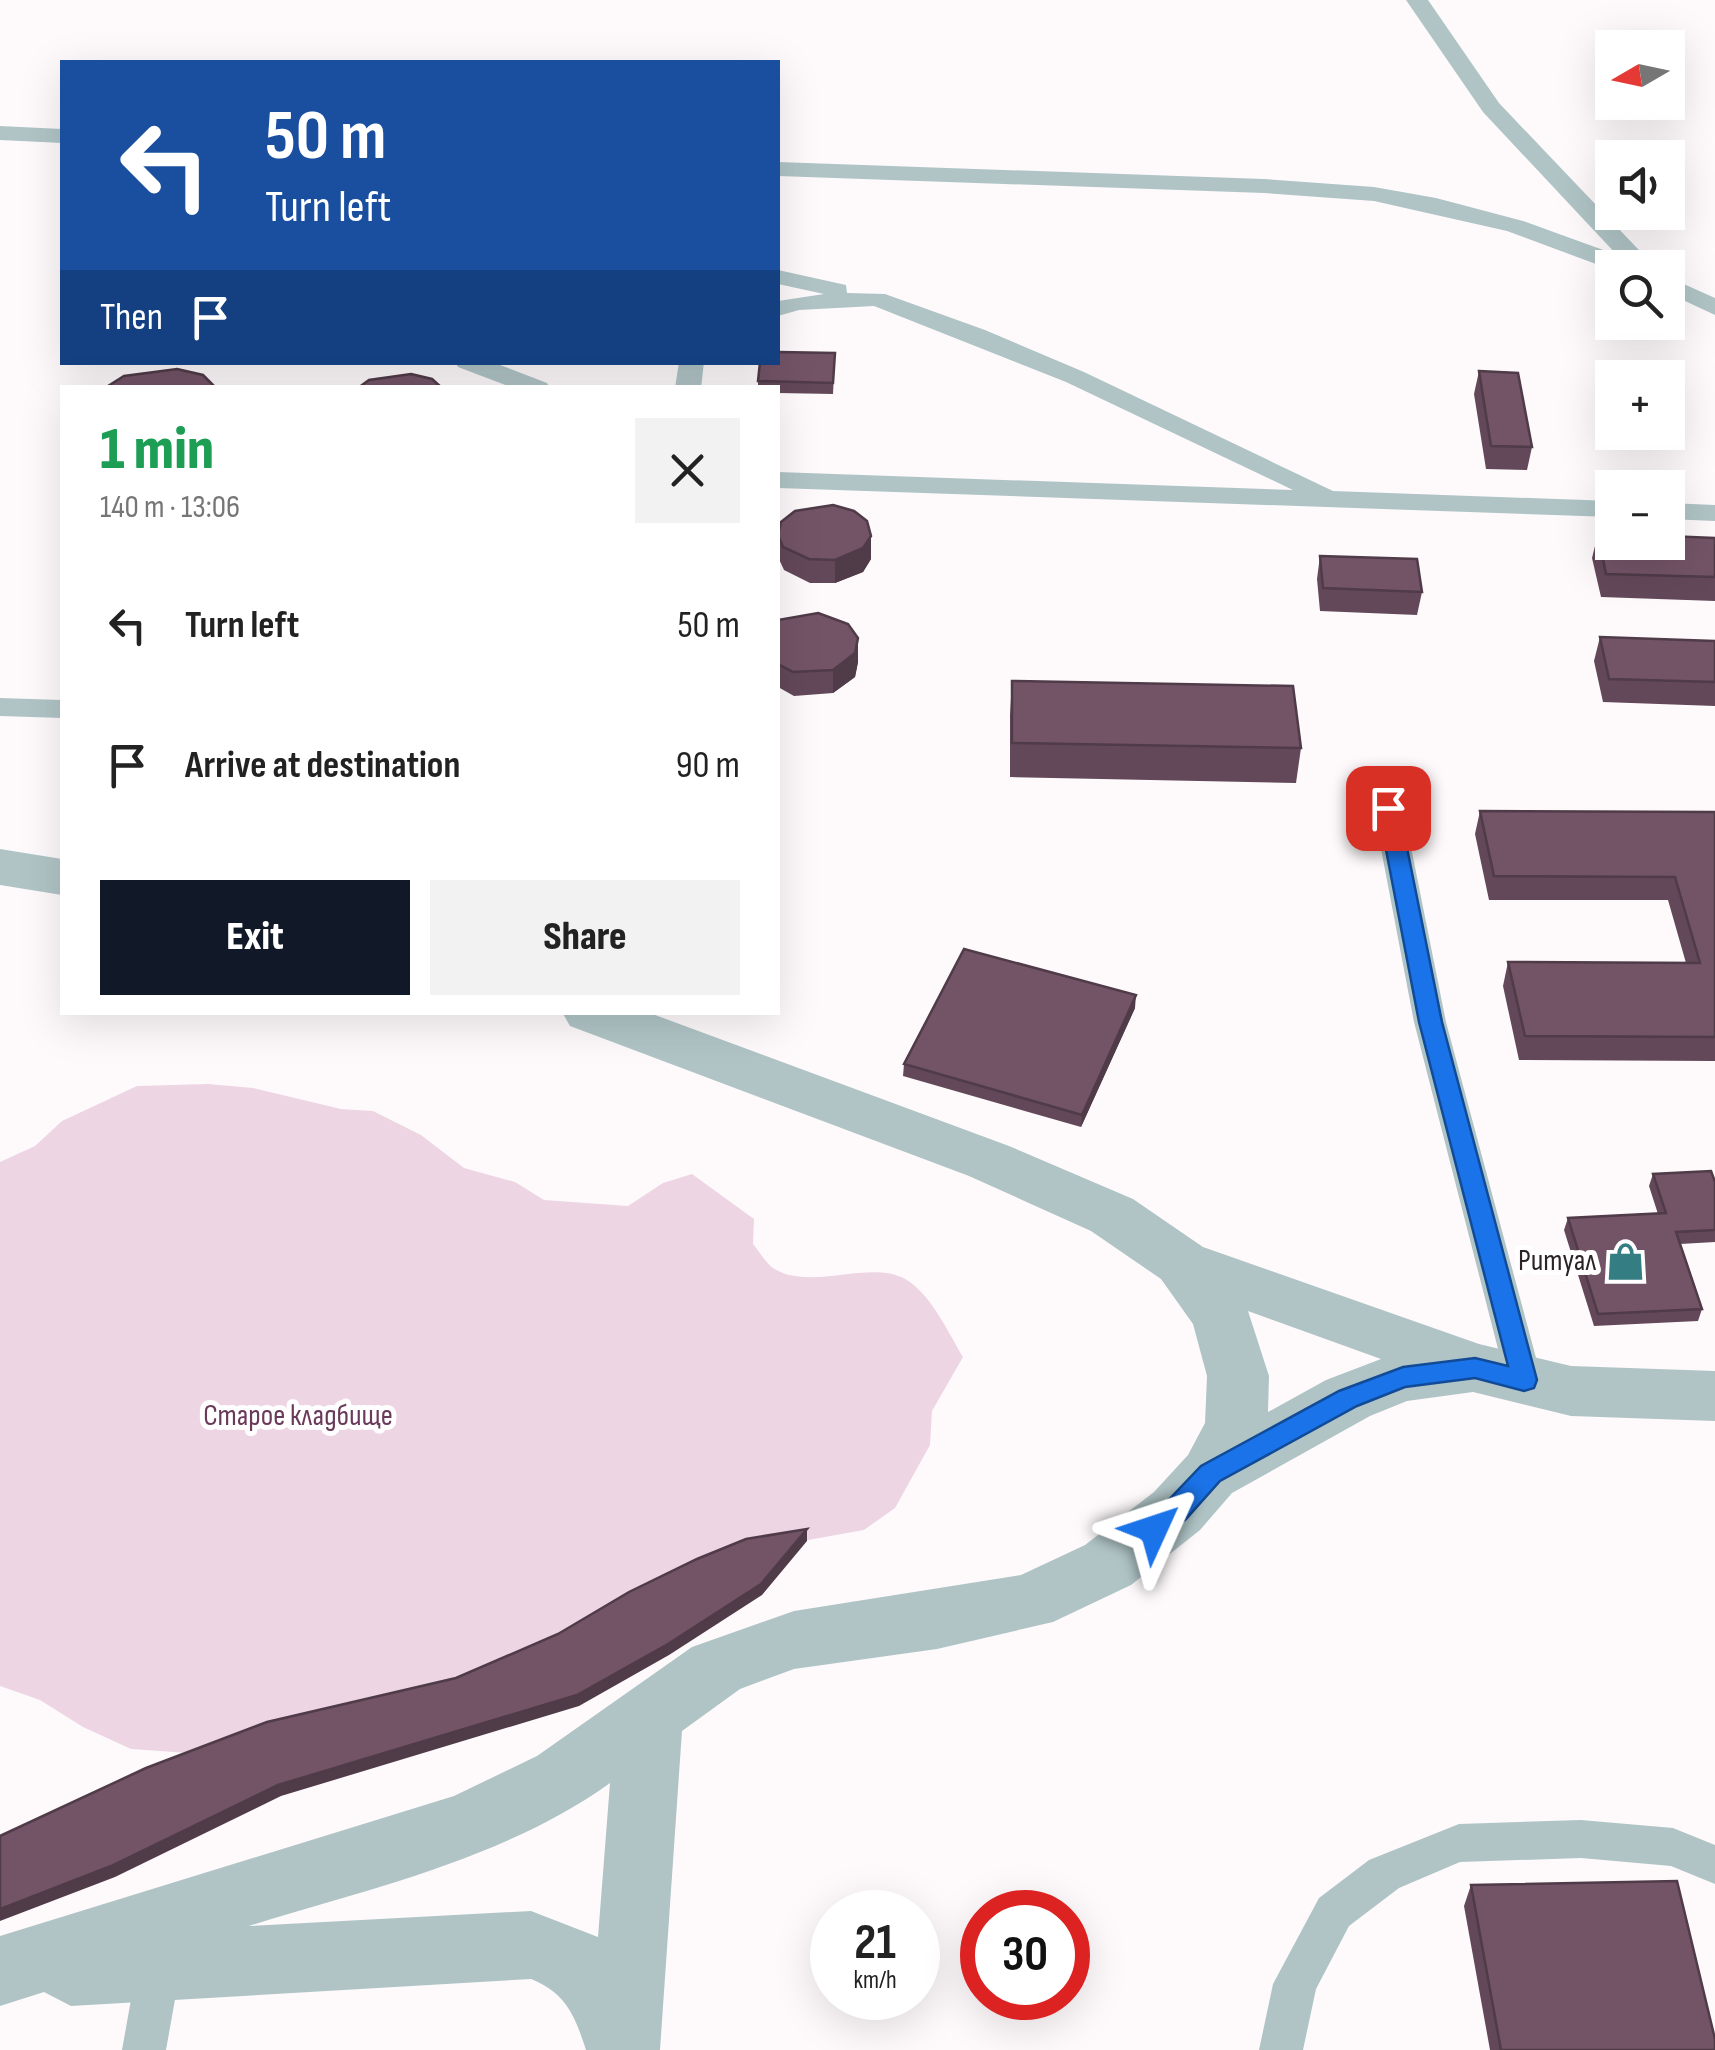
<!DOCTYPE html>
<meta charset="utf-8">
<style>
:root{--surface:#fff;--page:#f2f2f2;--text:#222;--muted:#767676;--accent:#111827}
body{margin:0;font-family:"Sofia Sans Condensed",sans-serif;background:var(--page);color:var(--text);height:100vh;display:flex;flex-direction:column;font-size:38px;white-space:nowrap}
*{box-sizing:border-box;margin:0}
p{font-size:32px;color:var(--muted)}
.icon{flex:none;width:55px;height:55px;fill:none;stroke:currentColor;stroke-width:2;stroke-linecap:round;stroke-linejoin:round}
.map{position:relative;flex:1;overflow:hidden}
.details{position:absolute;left:60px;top:385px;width:720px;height:630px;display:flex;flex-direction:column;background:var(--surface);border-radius:0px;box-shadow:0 10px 40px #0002}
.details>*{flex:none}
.banner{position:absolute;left:60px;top:60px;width:720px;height:305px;border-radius:0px;box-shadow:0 10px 40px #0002;background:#1a4fa0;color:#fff;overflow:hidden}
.needle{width:65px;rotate:261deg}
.controls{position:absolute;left:1595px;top:30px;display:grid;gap:20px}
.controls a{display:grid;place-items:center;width:90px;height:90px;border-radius:0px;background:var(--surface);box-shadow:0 10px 40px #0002;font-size:50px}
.speed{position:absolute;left:810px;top:1890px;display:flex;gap:20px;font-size:50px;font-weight:700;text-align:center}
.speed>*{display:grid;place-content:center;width:130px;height:130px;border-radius:50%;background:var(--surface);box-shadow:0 10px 40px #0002;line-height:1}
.speed small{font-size:25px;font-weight:400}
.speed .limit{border:15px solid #d22;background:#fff;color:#111}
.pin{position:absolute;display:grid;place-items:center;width:85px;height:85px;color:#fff;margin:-42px;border-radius:20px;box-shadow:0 5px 15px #0006}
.me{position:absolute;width:110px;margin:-55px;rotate:48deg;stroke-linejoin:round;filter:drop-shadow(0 0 8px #0008)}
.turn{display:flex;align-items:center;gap:35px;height:210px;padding:0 40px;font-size:45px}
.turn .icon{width:130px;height:130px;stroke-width:2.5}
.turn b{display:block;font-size:70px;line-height:85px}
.then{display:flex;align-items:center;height:95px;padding:0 40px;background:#0003;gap:20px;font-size:38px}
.round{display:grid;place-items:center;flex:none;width:105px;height:105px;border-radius:0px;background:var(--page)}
.summary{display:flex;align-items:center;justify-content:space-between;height:170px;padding:0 40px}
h1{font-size:60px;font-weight:800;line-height:75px;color:#1e9e55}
.primary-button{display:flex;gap:20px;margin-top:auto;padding:20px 40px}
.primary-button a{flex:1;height:115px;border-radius:0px;background:var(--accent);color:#fff;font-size:40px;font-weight:800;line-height:115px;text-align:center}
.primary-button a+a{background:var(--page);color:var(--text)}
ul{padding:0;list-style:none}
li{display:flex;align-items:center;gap:30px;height:140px;padding:0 40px}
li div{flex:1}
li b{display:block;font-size:38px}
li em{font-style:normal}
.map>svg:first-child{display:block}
.green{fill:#edd5e3}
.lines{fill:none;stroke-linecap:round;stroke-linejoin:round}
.service{fill:#b0c4c6;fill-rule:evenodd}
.minor{fill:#b0c4c6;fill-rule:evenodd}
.wall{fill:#634859}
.shaded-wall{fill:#503b48}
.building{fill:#735467;stroke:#503b48;stroke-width:2.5}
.route{fill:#1a73e8;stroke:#114b97;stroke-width:2.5}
.labels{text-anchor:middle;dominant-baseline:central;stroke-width:10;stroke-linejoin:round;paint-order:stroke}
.poi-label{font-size:30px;fill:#2a2427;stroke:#fff;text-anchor:end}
.park-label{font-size:30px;fill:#693a59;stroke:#fff}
</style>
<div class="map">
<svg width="1715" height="2050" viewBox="0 0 1715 2050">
<rect width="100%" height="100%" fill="#fefafc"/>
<path class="green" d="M 208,1084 L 253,1088 L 341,1109 L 373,1111 L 421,1135 L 464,1168 L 515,1182 L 544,1200 L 628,1206 L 663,1183 L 692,1174 L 754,1219 L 753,1244 C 759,1251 766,1263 773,1268 C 811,1293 875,1256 910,1282 C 934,1300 948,1332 963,1357 L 932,1411 L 930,1445 L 895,1508 L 864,1530 L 747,1551 L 560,1646 L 216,1755 L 131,1749 L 83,1727 L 40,1700 L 0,1686 L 0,1162 L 35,1146 L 62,1121 L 137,1086 Z"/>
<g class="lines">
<path class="service" d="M 1406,0 L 1428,0 L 1499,103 L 1656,268 L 1612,270 L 1507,231 L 1374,201 L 1264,193 L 778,176 L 778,162 L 1264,179 L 1374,187 L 1436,198 L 1523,221 L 1617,255 L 1483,112 Z
M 0,126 L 62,129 L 62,143 L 0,140 Z
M 778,270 L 846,285 L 847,293 L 885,294 L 985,330 L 1084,372 L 1333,491 L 1612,501 L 1612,517 L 778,488 L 778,472 L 1293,490 L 1066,382 L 874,306 L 799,310 L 778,316 L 778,301 L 824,294 L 778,284 Z
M 1668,277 L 1715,298 L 1715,315 L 1668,293 Z
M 455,362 L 492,362 L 547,383 L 550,388 L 513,388 L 458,367 Z
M 679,362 L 704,362 L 701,388 L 675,388 Z
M 1668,503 L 1715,505 L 1715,521 L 1668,519 Z
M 0,698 L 62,700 L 62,718 L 0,716 Z
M 1388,797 L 1399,800 L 1403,807 L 1446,1022 L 1542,1380 L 1537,1390 L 1524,1395 L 1511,1390 L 1506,1380 L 1414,1022 L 1373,807 L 1377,800 Z
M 1581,1820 L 1673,1828 L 1715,1845 L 1715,1884 L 1671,1866 L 1581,1858 L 1460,1862 L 1399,1888 L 1349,1926 L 1316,1989 L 1303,2050 L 1259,2050 L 1273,1984 L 1319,1898 L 1369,1860 L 1459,1824 Z
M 159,1946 L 174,1952 L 181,1966 L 166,2050 L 122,2050 L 137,1966 L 144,1952 Z"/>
<path class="minor" d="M 0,849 L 62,859 L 62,895 L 0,885 Z
M 562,1012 L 647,1012 L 1009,1146 L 1133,1199 L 1203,1247 L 1479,1344 L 1571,1366 L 1715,1371 L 1715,1421 L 1571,1416 L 1473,1392 L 1407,1401 L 1370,1416 L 1232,1493 L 1200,1530 L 1131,1585 L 1053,1622 L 937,1649 L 794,1669 L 740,1689 L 682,1731 L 660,2050 L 586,2050 C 575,2016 566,1993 531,1979 L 71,2006 L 44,1992 L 0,2006 L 0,1936 L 454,1796 L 537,1756 L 692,1647 L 794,1611 L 1021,1575 L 1085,1545 L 1154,1492 L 1188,1455 L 1205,1423 L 1207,1376 L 1193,1324 L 1161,1279 L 1091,1231 L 969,1176 L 570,1026 ZM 1248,1311 L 1381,1359 L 1326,1380 L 1268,1412 L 1269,1376 ZM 610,1783 L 598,1937 L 531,1911 L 249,1926 C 371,1888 504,1859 610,1783 Z"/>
</g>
<path class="wall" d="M 835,353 L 833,394 L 778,393 L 778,388 L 758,388 L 758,381 Z
M 1479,371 L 1532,447 L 1527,470 L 1486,469 L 1474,394 Z
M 778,532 L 871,536 L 871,559 L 863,572 L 835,583 L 810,583 L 784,570 L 778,557 Z
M 1598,534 L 1715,538 L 1715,601 L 1601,597 L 1592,558 Z
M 1320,556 L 1422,592 L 1417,615 L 1320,611 L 1317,579 Z
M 778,620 L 858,662 L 855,677 L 833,693 L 794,696 L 778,687 Z
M 1600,637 L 1715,641 L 1715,706 L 1603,702 L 1594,661 Z
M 1012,681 L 1301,748 L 1296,783 L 1010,777 L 1010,715 Z
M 1480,811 L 1715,812 L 1715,1061 L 1519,1060 L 1503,986 L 1508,962 L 1686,963 L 1668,900 L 1489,900 L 1475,834 Z
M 1135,1008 L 1081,1127 L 903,1076 L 904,1064 Z
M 1653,1174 L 1715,1182 L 1715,1242 L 1680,1244 L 1702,1309 L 1698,1321 L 1594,1326 L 1564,1230 L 1568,1218 L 1658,1214 L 1649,1186 Z
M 1471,1885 L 1715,2050 L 1490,2050 L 1464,1906 Z"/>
<path class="shaded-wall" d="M 871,536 L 871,559 L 863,572 L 835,583 L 835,560 Z
M 858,638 L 858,662 L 855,677 L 833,693 L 833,670 Z
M 1136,995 L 1135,1008 L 1081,1127 L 1082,1115 Z
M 807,1529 L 807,1541 L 762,1595 L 669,1655 L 579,1706 L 281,1796 L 115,1877 L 0,1921 L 0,1909 Z"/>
<path class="building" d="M 778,352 L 835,353 L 833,383 L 758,381 L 760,362 L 778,362 Z
M 177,369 L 203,375 L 216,388 L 105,388 L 124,376 Z
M 1479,371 L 1518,373 L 1532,447 L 1491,446 Z
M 411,374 L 432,379 L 442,388 L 358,388 L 369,380 Z
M 833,505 L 854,511 L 867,521 L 871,536 L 863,548 L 835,560 L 809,559 L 783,547 L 778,535 L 781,522 L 795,511 Z
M 1598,534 L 1612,535 L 1612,542 L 1668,542 L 1668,536 L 1715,538 L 1715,577 L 1606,574 Z
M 1320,556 L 1417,559 L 1422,592 L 1323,588 Z
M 818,613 L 848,624 L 858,638 L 855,653 L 833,670 L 793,672 L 778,664 L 778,620 Z
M 1600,637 L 1715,641 L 1715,682 L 1609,679 Z
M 1012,681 L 1293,686 L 1301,748 L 1012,743 Z
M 1480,811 L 1715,812 L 1715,1037 L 1525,1036 L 1508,962 L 1700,963 L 1675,877 L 1494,876 Z
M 964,949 L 1136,995 L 1082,1115 L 904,1064 Z
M 1711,1171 L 1715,1182 L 1715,1230 L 1676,1232 L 1702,1309 L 1598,1314 L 1568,1218 L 1666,1213 L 1653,1174 Z
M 807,1529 L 761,1584 L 668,1644 L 577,1695 L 278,1785 L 111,1866 L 0,1909 L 0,1836 L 146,1768 L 267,1722 L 456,1678 L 558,1634 L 629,1592 L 697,1559 L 746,1539 Z
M 1677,1881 L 1715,2039 L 1715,2050 L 1501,2050 L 1471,1885 Z"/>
<path class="route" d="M 1388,800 L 1399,808 L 1442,1022 L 1537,1380 L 1534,1388 L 1524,1391 L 1475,1378 L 1405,1387 L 1357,1406 L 1220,1481 L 1186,1519 L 1154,1541 L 1145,1537 L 1141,1529 L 1201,1466 L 1339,1391 L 1403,1367 L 1475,1358 L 1508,1366 L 1419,1022 L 1378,808 Z"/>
<defs>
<symbol id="shop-bare" viewBox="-9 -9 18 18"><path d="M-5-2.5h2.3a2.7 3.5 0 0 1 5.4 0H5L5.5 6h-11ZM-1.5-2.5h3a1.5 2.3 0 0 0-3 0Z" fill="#347d83" stroke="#fff" stroke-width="2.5" paint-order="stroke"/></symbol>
</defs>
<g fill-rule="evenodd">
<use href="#shop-bare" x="1598" y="1234" width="55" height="55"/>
</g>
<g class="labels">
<g class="poi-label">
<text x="1596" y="1261">Ритуал</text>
</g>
<g class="park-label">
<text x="298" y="1416">Старое кладбище</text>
</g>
</g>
</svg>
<div class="controls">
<a><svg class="needle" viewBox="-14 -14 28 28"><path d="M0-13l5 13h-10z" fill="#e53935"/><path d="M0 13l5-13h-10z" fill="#767676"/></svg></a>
<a><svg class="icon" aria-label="sound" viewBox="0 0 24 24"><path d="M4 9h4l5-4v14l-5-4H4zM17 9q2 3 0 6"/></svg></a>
<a><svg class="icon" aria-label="search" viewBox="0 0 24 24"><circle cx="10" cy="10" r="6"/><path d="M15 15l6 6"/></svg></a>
<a>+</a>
<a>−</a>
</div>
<div class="speed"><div>21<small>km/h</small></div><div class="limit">30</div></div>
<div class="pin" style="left:1388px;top:808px;background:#d93025"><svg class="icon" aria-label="arrive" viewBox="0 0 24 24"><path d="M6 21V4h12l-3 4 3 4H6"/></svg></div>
<svg class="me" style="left:1154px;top:1529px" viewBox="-20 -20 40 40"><path d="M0-17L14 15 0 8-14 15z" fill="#1a73e8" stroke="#fff" stroke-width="4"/></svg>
<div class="banner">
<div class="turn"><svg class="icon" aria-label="left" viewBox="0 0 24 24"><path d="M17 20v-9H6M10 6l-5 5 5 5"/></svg><div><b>50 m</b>Turn left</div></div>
<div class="then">Then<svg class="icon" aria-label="arrive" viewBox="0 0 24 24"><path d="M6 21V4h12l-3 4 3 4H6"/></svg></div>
</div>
<section class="details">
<div class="summary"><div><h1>1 min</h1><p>140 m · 13:06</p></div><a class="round"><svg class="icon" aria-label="close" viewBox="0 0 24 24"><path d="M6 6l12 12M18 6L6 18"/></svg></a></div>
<ul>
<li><svg class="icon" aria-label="left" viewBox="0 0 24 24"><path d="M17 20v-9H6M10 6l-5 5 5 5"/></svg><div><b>Turn left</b></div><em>50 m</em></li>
<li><svg class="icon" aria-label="arrive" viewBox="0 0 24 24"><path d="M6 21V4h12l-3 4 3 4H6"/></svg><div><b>Arrive at destination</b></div><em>90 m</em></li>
</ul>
<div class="primary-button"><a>Exit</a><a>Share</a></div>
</section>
</div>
